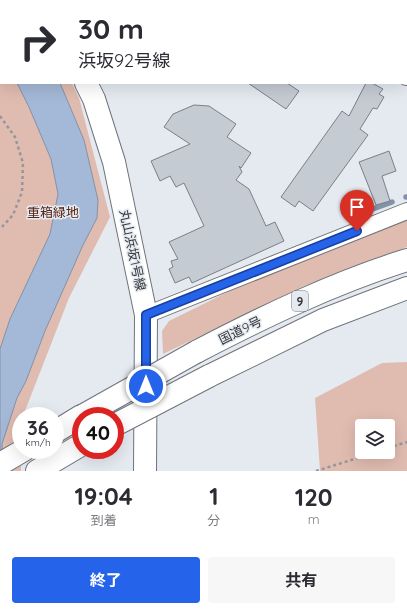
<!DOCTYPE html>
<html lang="ja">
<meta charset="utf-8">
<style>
:root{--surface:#fff;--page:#f7f7f7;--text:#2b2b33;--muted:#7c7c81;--accent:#2563eb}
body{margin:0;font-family:Quicksand,"Noto Sans JP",sans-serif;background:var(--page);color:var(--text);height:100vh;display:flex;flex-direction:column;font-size:15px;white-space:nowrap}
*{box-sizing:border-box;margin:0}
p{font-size:13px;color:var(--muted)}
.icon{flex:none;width:22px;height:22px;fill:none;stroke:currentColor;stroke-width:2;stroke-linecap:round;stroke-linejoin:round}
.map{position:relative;height:471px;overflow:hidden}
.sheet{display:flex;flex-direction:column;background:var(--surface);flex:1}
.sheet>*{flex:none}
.top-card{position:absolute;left:0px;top:0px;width:407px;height:84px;box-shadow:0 4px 16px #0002;background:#fff;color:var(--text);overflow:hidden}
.controls{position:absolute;left:355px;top:419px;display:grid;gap:8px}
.controls a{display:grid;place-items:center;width:40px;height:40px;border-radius:4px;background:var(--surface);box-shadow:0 4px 16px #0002;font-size:20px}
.speed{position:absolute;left:12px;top:407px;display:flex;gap:8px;font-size:20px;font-weight:700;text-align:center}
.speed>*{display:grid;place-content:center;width:52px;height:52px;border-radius:50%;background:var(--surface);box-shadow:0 4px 16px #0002;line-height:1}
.speed small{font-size:10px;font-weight:400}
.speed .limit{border:6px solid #d22;background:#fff;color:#111}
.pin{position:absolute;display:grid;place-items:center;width:34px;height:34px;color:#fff;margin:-41px -17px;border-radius:50% 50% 50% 0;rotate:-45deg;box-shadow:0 0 4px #0007}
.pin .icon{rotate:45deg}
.me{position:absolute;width:44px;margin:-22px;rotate:0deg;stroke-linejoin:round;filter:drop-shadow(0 0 3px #0008)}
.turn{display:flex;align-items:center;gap:14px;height:84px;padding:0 12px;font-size:18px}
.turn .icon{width:52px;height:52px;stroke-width:2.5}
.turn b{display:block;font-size:28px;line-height:34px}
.eta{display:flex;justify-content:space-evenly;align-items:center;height:68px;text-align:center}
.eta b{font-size:24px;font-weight:700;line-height:28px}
.primary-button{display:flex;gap:8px;margin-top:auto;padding:8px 12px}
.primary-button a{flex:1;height:46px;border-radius:4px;background:var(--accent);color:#fff;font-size:16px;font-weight:700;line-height:46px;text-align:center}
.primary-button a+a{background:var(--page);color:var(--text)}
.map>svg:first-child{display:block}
.green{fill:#e0bbb0;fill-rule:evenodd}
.water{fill:#a4b9d7;stroke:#8392a8}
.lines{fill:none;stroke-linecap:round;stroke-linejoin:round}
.stream{stroke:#8392a8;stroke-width:5.5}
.building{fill:#c5cbd2;stroke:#7b7f86}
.street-casing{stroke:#6f747a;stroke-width:18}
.secondary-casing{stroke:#6f747a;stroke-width:24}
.highway-casing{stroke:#6f747a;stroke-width:24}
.path{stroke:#94989d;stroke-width:2.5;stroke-dasharray:3 3;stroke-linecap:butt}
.street{stroke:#fff;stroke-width:16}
.secondary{stroke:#fff;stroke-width:22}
.highway{stroke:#fff;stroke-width:22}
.highway-bridge-casing{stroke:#6f747a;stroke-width:24;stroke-linecap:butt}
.highway-bridge{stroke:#fff;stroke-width:22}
.route-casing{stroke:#184099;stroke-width:10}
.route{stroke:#2563eb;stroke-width:7}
.labels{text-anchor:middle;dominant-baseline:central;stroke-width:3;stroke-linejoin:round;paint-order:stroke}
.shield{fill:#e5eaf1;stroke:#6a6d71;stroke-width:1}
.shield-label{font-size:12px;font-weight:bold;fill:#35373a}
.park-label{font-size:13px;fill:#582616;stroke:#e5eaf1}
.street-label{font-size:13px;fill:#35373a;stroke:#e5eaf1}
</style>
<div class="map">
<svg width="407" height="471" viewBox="0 0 407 471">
<rect width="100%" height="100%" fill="#e5eaf1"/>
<path class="green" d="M 0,0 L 33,1 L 1,1 L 1,83 L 72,83 L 79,98 L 110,217 L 69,298 L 23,416 L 21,416 L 21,471 L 0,471 Z
M 407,218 L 407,247 L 304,286 L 163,354 L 162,331 L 169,321 L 252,280 Z
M 407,362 L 407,471 L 320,471 L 315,398 L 382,363 ZM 362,426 L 388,426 L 388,452 L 362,452 Z"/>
<path class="water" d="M 17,83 L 60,83 L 84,140 L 98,200 L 97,218 L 83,245 L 45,331 L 26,381 L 17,398 L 2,444 L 3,471 L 0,471 L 0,349 L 10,319 L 50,234 L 58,194 L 51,159 L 29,107 Z"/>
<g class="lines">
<path class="stream" d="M 406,197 L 407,197
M 359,214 L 392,202"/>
</g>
<path class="building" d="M 248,83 L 287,83 L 299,91 L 286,109 Z
M 366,83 L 372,83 L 383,89 L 379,94 L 384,97 L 377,109 L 373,108 L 360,129 L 368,135 L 313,211 L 299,201 L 295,207 L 281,197 L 342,111 L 349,116 Z
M 194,105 L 209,106 L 236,124 L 227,137 L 251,153 L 241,168 L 239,166 L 242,172 L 236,180 L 249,189 L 266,226 L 275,222 L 284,241 L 192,283 L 189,277 L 175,283 L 169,269 L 173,267 L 171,261 L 178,259 L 169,242 L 204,226 L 184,183 L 176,187 L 170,176 L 160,181 L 151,161 L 190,144 L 164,127 L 173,114 Z
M 389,151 L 396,171 L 382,176 L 390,201 L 376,205 L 359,162 Z"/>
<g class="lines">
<defs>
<path id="street" d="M 259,0 L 261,1
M 373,0 L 375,1
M 402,1 L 402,0
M 406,17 L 407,17
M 406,77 L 407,77
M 146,315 L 407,211"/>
<path id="secondary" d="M 46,0 L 47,1
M 86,83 L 94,99 L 114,162 L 146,315 L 145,471"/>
<path id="highway" d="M 196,352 C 265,316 334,283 407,260
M 209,376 L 323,320 L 407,288
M 55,432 L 81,416
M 0,464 L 24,450
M 37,471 L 81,445"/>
</defs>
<use href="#street" class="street-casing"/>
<use href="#secondary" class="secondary-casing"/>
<use href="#highway" class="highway-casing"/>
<path class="path" d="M 0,116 L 15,137 L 23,163 L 22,192 L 13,215 L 0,229
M 388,448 L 407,442
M 316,471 L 377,452"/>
<use href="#street" class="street"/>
<use href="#secondary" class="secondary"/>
<use href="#highway" class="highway"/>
<defs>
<path id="highway-bridge" d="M 82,416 L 196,352
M 115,425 L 209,376"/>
</defs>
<use href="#highway-bridge" class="highway-bridge-casing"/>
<use href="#highway-bridge" class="highway-bridge"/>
</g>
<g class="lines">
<defs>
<path id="route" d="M 146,386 L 146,315 L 357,231"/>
</defs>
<use href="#route" class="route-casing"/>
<use href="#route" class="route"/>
</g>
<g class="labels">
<rect class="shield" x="292" y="291" width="16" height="20" rx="3"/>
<g class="shield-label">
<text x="300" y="301">9</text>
</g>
<g class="park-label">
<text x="53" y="212">重箱緑地</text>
</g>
<g class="street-label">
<text transform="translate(133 250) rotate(78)">丸山浜坂1号線</text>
<text transform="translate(240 330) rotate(-26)">国道9号</text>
</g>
</g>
</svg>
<div class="controls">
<a><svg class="icon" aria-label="layers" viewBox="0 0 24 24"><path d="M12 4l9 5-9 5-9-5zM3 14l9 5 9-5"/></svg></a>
</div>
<div class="speed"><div>36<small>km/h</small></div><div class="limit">40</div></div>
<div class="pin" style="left:357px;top:231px;background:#d93025"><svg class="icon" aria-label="arrive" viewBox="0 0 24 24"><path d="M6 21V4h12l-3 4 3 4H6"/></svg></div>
<svg class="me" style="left:146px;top:386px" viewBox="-20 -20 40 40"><circle r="17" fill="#2563eb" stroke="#fff" stroke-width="3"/><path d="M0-11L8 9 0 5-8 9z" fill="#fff"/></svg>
<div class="top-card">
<div class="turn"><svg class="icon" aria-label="right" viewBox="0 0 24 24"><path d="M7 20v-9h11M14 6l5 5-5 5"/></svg><div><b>30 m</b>浜坂92号線</div></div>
</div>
</div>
<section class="sheet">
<div class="eta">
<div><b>19:04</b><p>到着</p></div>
<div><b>1</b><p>分</p></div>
<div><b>120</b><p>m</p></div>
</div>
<div class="primary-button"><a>終了</a><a>共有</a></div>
</section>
